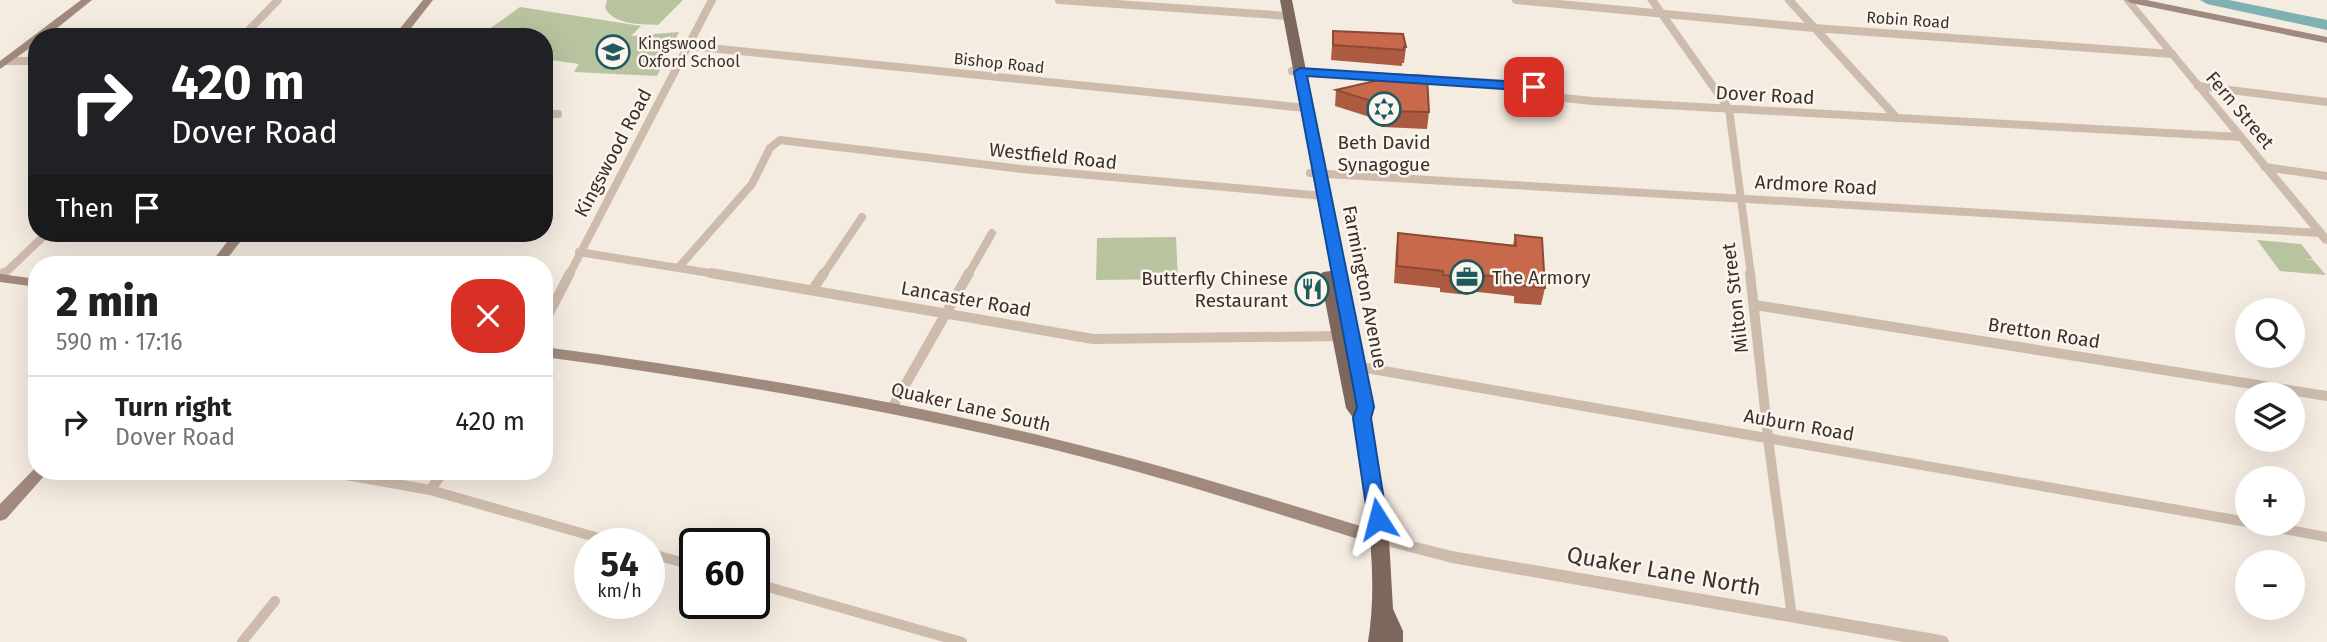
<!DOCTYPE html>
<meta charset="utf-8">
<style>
:root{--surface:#fff;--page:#f6f6f6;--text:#202124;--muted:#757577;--line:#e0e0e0}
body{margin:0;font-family:"Fira Sans",sans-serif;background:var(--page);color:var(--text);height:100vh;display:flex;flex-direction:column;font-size:26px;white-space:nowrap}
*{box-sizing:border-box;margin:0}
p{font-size:23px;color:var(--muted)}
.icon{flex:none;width:38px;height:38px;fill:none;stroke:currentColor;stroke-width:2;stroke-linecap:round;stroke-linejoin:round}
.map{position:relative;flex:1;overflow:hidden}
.details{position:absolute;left:28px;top:256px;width:525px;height:224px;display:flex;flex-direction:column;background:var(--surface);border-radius:28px;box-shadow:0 7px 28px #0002}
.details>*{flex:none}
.guide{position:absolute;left:28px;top:28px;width:525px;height:214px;border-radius:28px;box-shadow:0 7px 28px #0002;background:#202124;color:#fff;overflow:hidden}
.buttons{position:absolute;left:2235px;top:298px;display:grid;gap:14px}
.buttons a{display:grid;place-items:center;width:70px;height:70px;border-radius:50%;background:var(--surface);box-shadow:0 7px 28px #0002;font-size:35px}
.speed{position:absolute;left:574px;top:528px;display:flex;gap:14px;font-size:35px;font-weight:700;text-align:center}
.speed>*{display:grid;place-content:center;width:91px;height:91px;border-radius:50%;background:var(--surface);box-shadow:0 7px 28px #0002;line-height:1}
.speed small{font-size:18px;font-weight:400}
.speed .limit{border:4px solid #111;border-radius:10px;background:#fff;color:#111}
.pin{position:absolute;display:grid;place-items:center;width:60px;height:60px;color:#fff;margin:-30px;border-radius:14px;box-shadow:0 4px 10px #0006}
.me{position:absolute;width:77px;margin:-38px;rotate:351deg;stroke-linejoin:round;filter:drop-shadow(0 0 5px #0008)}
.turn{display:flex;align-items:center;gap:24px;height:147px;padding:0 28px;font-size:32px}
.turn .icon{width:91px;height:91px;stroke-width:2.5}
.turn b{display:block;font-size:49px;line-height:60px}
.then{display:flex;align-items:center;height:66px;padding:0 28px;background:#0003;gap:14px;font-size:26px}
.round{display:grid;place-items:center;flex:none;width:74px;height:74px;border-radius:28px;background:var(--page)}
.summary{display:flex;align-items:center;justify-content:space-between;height:119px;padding:0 28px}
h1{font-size:42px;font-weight:800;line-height:52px}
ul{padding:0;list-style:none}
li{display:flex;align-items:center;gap:21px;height:91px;padding:0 28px;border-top:2px solid var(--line)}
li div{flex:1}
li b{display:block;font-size:26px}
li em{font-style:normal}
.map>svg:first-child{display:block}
.green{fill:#b8c4a0}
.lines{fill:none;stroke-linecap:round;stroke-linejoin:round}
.river{fill:#7fb0b2;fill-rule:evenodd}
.minor-far1{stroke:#cdbbac;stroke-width:8}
.minor{stroke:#cdbbac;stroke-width:10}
.tertiary{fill:#cdbbac;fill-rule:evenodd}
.secondary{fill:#a18a7d;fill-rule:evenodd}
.primary{fill:#7d675c;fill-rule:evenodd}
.wall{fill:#ac5a40}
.building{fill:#c8694b;stroke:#8c4a34;stroke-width:2}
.route{fill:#1a73e8;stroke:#114b97;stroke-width:2}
.labels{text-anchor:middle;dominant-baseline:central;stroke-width:5;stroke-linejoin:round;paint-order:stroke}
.far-street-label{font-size:16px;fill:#3b302b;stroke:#fbf5ee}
.far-poi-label{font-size:16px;fill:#3b302b;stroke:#fbf5ee;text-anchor:start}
.street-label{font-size:19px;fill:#3b302b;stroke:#fbf5ee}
.poi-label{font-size:19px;fill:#3b302b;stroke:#fbf5ee}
.near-street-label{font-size:23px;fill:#3b302b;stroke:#fbf5ee}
</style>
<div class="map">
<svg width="2327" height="642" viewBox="0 0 2327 642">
<rect width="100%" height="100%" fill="#f4ebe1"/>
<path class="green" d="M 607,0 L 683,0 L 658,25 C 640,24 614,25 605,8 Z
M 520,7 L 641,26 L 631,36 L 679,32 L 657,76 L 574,72 L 579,64 L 544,59 L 544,37 L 478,37 Z
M 1176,237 L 1178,279 L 1096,280 L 1097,238 Z
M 2257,240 L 2301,244 L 2313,259 L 2304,259 L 2313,260 L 2326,275 L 2280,271 Z"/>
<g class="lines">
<path class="river" d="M 2200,0 L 2229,0 L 2327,20 L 2327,30 L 2207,4 Z"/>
<path class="minor-far1" d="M 1059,0 L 1289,16
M 1516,0 L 1814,28 L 2172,54
M 1652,0 L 1729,109 L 1751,275
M 1789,0 L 1896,117
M 242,37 L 278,0
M 690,46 L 1306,108
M 7,61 L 37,61
M 1292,71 L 1389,77
M 1414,78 L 1527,85 L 1564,98 L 1592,101 L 2240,137
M 2198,86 L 2327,102
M 544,114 L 558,114
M 2265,167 L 2327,176
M 1310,173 L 2320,233
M 579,252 L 722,275
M 679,267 L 752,184 L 770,148 L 780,140 L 1022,169 L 1324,196
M 3,275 L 47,233
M 569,275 L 712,0
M 823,275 L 862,217
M 968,275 L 992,233"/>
<path class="minor" d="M 711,273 L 1093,339 L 1343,336
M 1750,273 L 1769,446 L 1792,617
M 0,277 L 4,273
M 813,289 L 824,273
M 1755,305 L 2327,396
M 544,323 L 570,273
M 1355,366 L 2247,522
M 892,408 L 969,273
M 324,471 L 430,490 L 620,544
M 430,490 L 444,471
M 2252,523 L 2327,537
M 649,553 L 695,566
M 754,583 L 962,642
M 242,642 L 275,601"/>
<path class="tertiary" d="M 2123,0 L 2132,0 L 2327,234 L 2327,244 L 2323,243 Z
M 1380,533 L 1452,551 L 1941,635 L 1947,637 L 1949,642 L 1903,642 L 1452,563 L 1375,543 L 1373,539 L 1375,535 Z"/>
<path class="secondary" d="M 81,0 L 92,0 L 46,37 L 37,37 L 37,43 L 0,69 L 0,61 Z
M 423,0 L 433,0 L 404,37 L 393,37 Z
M 2126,0 L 2146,0 L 2327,37 L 2327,43 L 2131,3 Z
M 234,233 L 247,233 L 223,264 L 210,264 Z
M 0,274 L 37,279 L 37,287 L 0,282 Z
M 544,347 C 716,370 886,398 1055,439 C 1164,465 1272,499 1380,532 L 1386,534 L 1388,539 L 1386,544 L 1380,546 C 1272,512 1165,477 1055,450 C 886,409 716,380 544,357 Z
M 37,466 L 37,471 L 47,471 L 45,475 L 6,519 L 0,521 L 0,504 Z"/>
<path class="primary" d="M 1280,0 L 1292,0 L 1373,407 L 1371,418 L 1389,539 L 1393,609 L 1403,631 L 1403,642 L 1368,642 C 1380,568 1364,493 1354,419 L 1346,408 L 1320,275 L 1323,272 L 1331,271 Z"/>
</g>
<path class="wall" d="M 1333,31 L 1406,47 L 1404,63 L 1402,63 L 1402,66 L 1331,60 Z
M 1336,90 L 1429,112 L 1427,129 L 1382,127 L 1377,125 L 1373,118 L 1335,106 Z
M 1398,233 L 1513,245 L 1515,235 L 1545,288 L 1541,305 L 1514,303 L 1514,296 L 1469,291 L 1468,295 L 1440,292 L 1440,288 L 1394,283 L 1396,250 Z"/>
<path class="building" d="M 1333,31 L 1403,34 L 1406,47 L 1404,47 L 1404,50 L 1333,45 Z
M 1385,74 L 1427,76 L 1429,112 L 1384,111 L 1379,109 L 1375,102 L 1336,90 L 1375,81 L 1378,75 Z
M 1398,233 L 1516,246 L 1515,235 L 1542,238 L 1545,288 L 1518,285 L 1518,279 L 1472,274 L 1472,278 L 1443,275 L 1443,271 L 1397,266 Z"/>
<path class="route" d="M 1300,68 L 1534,83 L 1541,87 L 1534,91 L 1307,76 L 1374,407 L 1371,418 L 1387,519 L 1384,524 L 1378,526 L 1371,524 L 1368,519 L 1353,418 L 1357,407 L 1294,72 Z"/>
<defs>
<symbol id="school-ring" viewBox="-11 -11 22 22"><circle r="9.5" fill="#fbf5ee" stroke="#1f5a5e" stroke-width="1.5"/><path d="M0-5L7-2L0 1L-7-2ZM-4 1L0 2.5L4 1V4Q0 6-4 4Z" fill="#1f5a5e"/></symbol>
<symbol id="synagogue-ring" viewBox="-11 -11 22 22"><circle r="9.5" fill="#fbf5ee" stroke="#1f5a5e" stroke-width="1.5"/><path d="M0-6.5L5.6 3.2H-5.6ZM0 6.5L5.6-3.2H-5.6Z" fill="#1f5a5e"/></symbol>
<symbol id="office-ring" viewBox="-11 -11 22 22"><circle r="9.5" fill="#fbf5ee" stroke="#1f5a5e" stroke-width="1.5"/><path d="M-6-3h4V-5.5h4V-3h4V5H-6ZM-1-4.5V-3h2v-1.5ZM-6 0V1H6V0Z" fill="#1f5a5e"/></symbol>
<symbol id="restaurant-ring" viewBox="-11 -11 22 22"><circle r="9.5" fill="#fbf5ee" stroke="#1f5a5e" stroke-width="1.5"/><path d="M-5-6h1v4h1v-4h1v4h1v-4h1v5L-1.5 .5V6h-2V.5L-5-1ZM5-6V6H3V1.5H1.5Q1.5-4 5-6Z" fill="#1f5a5e"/></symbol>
</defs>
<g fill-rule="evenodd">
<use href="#school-ring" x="594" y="33" width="38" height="38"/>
<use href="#synagogue-ring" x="1365" y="90" width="38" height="38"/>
<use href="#office-ring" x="1448" y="258" width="38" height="38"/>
<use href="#restaurant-ring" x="1293" y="270" width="38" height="38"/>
</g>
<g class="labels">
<g class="far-street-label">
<text transform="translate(1908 20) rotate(4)">Robin Road</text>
<text transform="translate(999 63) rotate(6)">Bishop Road</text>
</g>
<g class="far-poi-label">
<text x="638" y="43">Kingswood<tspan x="638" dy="18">Oxford School</tspan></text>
</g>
<g class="street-label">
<text transform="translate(1765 95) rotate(3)">Dover Road</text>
<text transform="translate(2240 110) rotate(50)">Fern Street</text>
<text transform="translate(613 153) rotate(-62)">Kingswood Road</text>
<text transform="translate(1053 156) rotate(6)">Westfield Road</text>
<text transform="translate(1816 185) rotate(3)">Ardmore Road</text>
<text transform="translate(1365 287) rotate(79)">Farmington Avenue</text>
<text transform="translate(1735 298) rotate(-97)">Milton Street</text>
<text transform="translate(966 299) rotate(10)">Lancaster Road</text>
<text transform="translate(2044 333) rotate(9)">Bretton Road</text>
<text transform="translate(971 407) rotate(13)">Quaker Lane South</text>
<text transform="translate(1799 425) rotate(10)">Auburn Road</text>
</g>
<g class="poi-label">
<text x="1384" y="142">Beth David<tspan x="1384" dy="22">Synagogue</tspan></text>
<text x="1492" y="277" text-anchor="start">The Armory</text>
<text x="1288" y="278" text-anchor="end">Butterfly Chinese<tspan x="1288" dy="22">Restaurant</tspan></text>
</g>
<g class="near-street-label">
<text transform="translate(1664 571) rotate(10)">Quaker Lane North</text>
</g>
</g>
</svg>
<div class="buttons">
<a><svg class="icon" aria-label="search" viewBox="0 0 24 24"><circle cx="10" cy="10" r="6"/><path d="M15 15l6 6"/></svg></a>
<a><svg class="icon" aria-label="layers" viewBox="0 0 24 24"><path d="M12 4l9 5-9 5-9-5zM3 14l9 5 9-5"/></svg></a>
<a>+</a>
<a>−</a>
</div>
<div class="speed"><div>54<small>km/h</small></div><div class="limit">60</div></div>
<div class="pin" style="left:1534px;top:87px;background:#d93025"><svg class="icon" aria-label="arrive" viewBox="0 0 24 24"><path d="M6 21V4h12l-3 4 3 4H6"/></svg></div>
<svg class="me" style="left:1378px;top:519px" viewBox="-20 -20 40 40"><path d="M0-17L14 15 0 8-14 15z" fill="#1a73e8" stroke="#fff" stroke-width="4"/></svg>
<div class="guide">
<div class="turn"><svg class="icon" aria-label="right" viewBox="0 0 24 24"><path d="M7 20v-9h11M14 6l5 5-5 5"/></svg><div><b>420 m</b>Dover Road</div></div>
<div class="then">Then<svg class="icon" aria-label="arrive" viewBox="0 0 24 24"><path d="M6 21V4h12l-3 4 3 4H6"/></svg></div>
</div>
<section class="details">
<div class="summary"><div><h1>2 min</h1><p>590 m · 17:16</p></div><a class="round" style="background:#d93025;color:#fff"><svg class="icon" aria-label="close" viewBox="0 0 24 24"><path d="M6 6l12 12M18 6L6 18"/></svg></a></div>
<ul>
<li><svg class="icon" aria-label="right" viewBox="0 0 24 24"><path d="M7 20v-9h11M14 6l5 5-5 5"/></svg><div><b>Turn right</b><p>Dover Road</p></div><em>420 m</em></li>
</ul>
</section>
</div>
